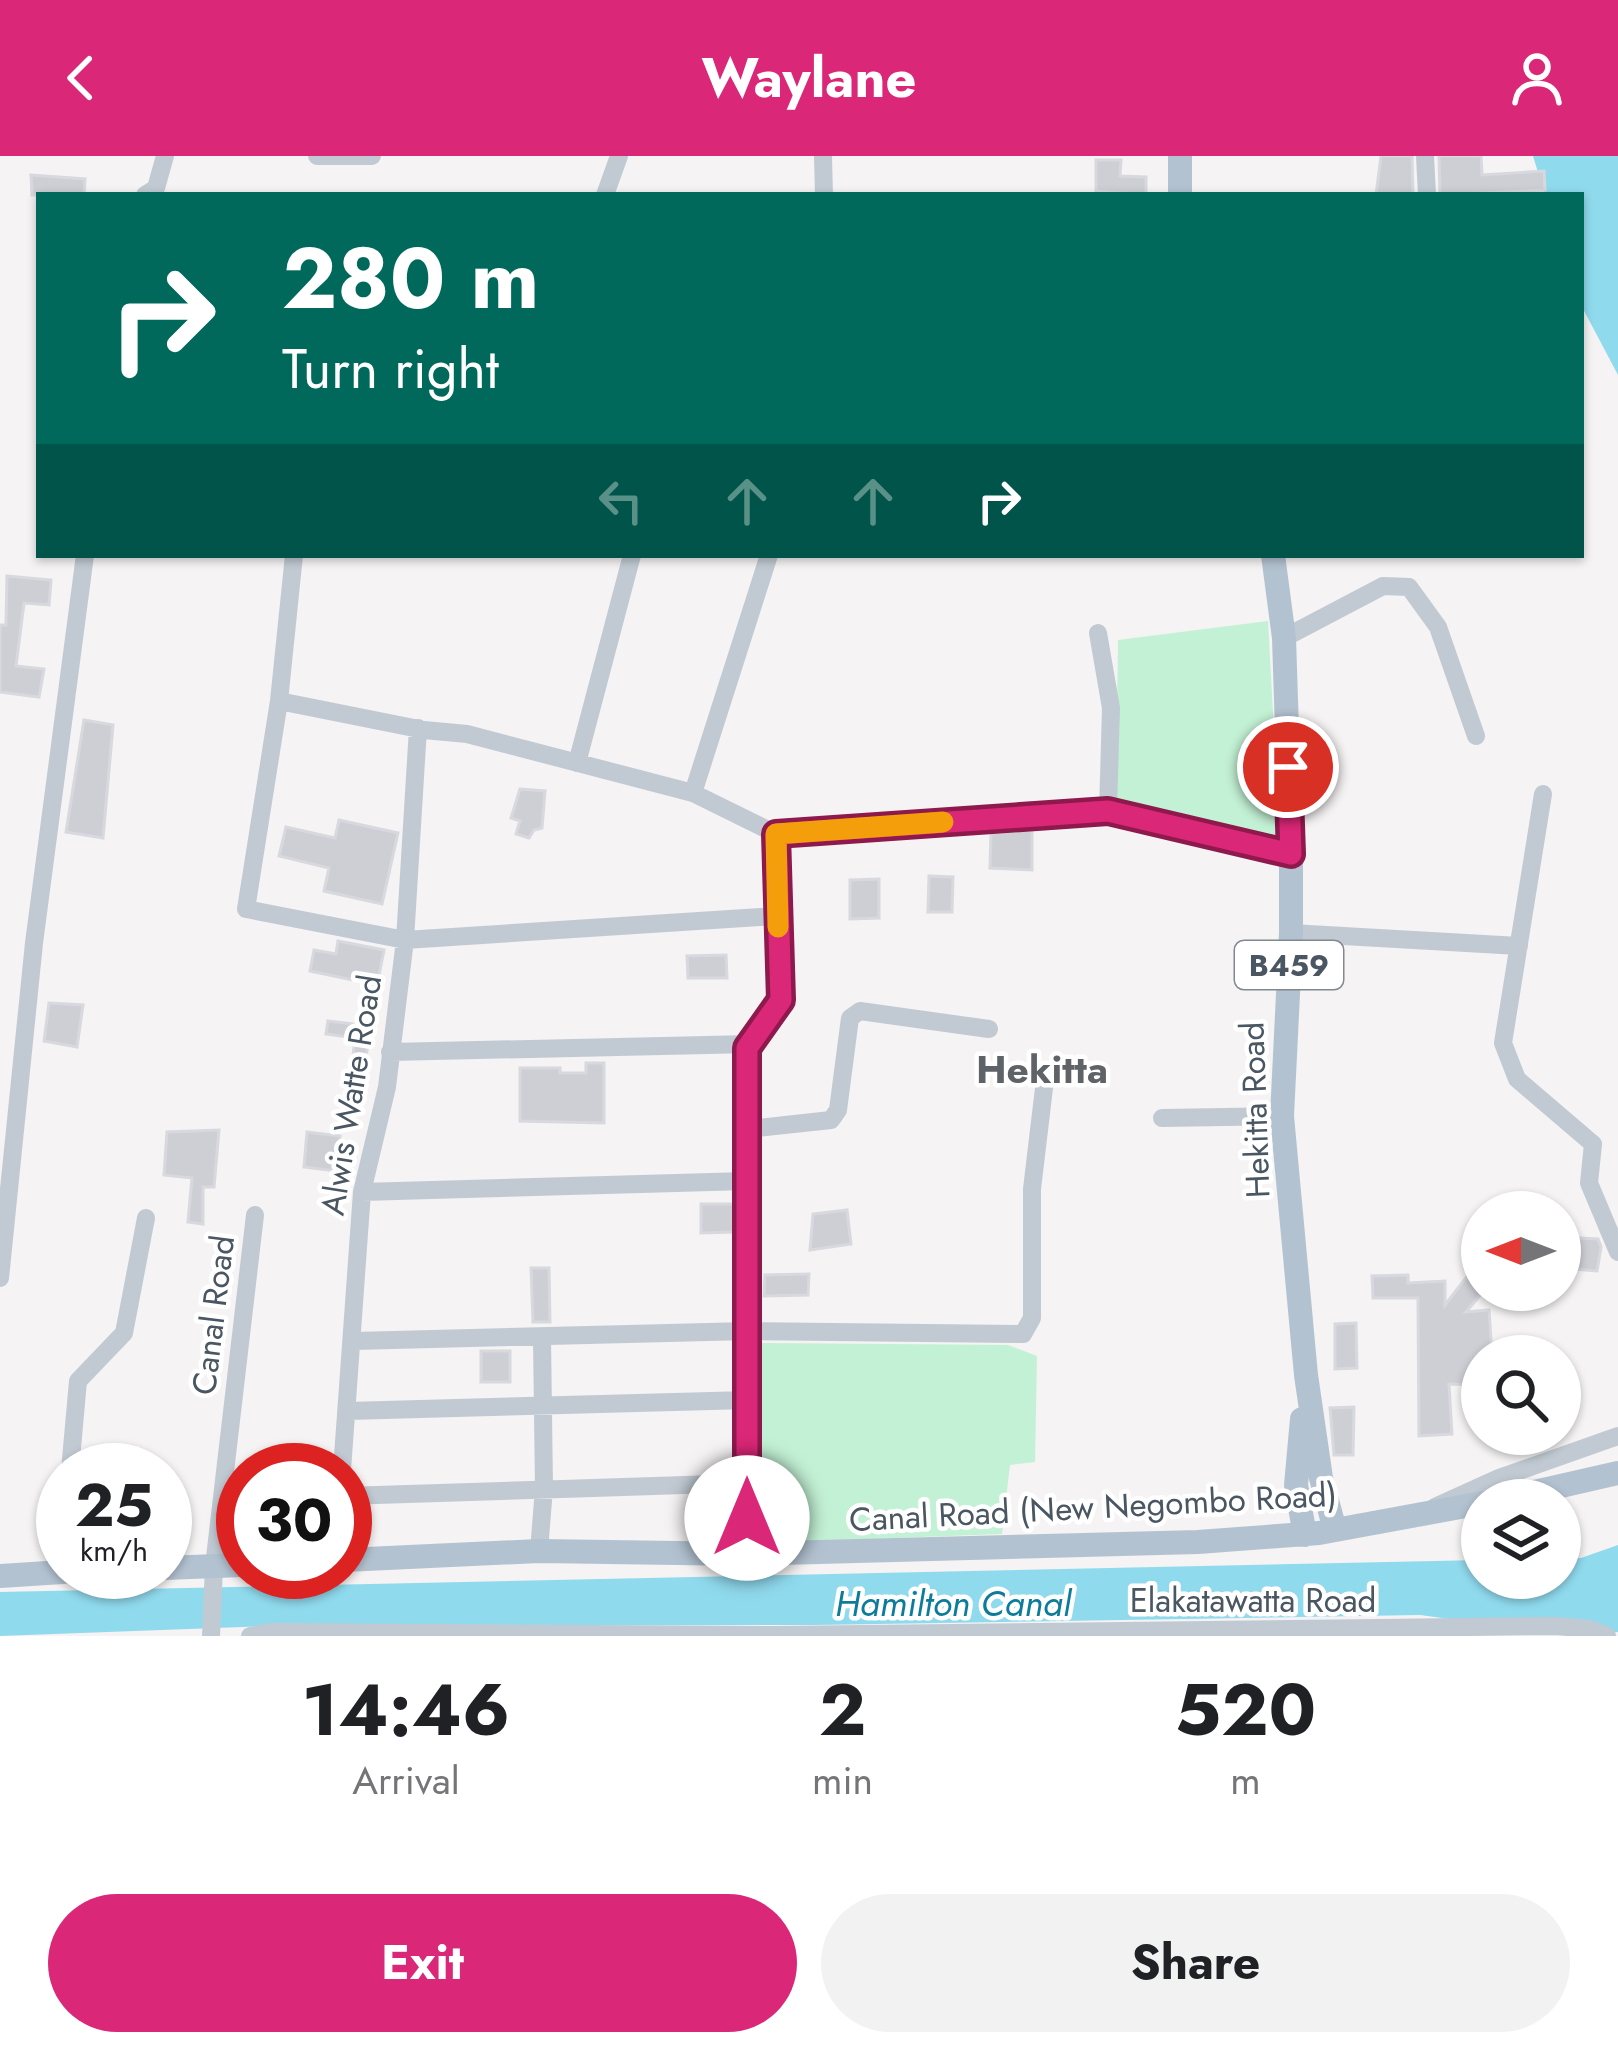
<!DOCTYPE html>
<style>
:root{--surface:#fff;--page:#f2f2f2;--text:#202124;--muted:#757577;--accent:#db2777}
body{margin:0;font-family:Jost,sans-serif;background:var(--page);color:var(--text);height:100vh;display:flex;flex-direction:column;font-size:45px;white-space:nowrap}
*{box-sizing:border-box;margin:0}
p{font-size:39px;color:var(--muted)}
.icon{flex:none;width:66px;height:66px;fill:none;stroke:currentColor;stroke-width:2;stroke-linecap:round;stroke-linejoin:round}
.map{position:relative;height:1480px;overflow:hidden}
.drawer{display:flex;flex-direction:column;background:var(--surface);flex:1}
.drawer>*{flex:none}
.top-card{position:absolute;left:36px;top:36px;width:1548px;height:366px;border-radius:0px;box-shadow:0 3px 9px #0004;background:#00695c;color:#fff;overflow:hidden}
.needle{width:78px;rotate:270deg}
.fabs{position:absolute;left:1461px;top:1035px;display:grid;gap:24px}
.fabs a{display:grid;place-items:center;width:120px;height:120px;border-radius:50%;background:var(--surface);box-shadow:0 3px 9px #0004;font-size:60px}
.speed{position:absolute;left:36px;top:1287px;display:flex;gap:24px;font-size:60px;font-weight:700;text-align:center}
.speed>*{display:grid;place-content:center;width:156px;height:156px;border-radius:50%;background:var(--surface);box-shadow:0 3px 9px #0004;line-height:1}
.speed small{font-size:30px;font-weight:400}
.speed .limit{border:18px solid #d22;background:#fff;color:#111}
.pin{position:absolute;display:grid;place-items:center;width:102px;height:102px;color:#fff;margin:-51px;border:6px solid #fff;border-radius:50%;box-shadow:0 3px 12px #0007}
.me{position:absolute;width:132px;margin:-66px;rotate:0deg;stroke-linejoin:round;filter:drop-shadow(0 0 9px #0008)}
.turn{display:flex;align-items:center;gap:42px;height:252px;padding:0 48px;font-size:54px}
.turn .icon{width:156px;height:156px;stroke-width:2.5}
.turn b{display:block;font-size:84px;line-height:102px}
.lanes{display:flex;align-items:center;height:114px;padding:0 48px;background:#0003;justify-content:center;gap:60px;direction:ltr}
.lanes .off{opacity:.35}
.eta{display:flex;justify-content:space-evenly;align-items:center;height:204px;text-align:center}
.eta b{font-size:72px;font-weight:700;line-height:84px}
.action{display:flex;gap:24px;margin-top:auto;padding:24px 48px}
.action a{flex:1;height:138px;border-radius:72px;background:var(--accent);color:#fff;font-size:48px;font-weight:700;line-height:138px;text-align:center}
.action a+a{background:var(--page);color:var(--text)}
header{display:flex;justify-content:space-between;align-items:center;height:156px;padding:0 48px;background:var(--accent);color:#fff;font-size:54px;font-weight:700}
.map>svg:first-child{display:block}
.green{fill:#c3f1d5}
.water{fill:#90daee}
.building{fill:#cdcfd5;stroke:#d7d9de;stroke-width:3}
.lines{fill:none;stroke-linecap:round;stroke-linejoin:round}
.minor{stroke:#c1cad2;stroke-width:18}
.major{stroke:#b3c2d1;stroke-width:24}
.route-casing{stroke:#8e194d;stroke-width:30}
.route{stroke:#db2777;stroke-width:21}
.slow{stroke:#f59e0b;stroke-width:21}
.labels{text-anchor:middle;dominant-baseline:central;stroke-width:9;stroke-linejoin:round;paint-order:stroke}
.shield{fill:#fff;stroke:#808990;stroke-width:3}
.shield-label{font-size:30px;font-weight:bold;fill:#4a5661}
.street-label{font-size:33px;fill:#4a5661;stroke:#fff}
.water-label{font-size:36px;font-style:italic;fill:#0c7c9b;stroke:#fff}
.quarter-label{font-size:39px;font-weight:bold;fill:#5f6368;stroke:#fff}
</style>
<header><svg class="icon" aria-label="back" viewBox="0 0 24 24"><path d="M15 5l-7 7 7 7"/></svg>Waylane<svg class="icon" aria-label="person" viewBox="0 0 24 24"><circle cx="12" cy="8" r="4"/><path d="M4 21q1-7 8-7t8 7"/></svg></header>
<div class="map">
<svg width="1618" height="1480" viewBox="0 0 1618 1480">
<rect width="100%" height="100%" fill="#f5f3f3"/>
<path class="green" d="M 1268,465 L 1280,685 L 1125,651 L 1116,644 L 1118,484 Z
M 760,1187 L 1008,1189 L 1037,1200 L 1035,1306 L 1010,1309 L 1002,1378 L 754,1387 Z"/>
<path class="water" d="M 1533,0 L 1618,0 L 1618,219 L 1581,149 L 1581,39 L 1545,39 Z
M 1618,1389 L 1618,1476 L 1576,1480 L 1420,1459 L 814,1469 L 266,1470 L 0,1480 L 0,1436 L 1482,1404 L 1482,1422 L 1560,1422 L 1560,1403 L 1581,1402 Z"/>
<path class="building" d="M 1381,0 L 1412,0 L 1413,39 L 1376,39 Z
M 1439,0 L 1481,0 L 1482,19 L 1544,15 L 1545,34 L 1440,39 Z
M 1096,4 L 1121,4 L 1120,20 L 1146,21 L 1146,39 L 1096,35 Z
M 31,19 L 85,23 L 84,39 L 32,39 Z
M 7,420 L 51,424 L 49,449 L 24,447 L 16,510 L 44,513 L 39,541 L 0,536 L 0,469 L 6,469 Z
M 84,564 L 113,569 L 103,682 L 66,676 Z
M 520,633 L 545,635 L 542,672 L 534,674 L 529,682 L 516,678 L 520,665 L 511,662 Z
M 339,664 L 398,677 L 382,748 L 324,735 L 329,712 L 279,700 L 286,671 L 335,682 Z
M 1032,674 L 1032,714 L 990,712 L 991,677 Z
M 929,720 L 953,721 L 952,756 L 928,756 Z
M 879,723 L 879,762 L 850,763 L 850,724 Z
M 338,785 L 384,794 L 377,829 L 310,815 L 314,794 L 336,798 Z
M 726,799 L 727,822 L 688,822 L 687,800 Z
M 49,847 L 83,849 L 77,891 L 44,885 Z
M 328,865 L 370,870 L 366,903 L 352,909 L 355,882 L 326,878 Z
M 586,907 L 604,907 L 604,967 L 520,965 L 520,912 L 560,912 L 560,917 L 586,917 Z
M 219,974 L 214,1031 L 203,1031 L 203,1068 L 188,1066 L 192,1022 L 164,1019 L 167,976 Z
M 307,976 L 340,980 L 337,1015 L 304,1011 Z
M 701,1048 L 734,1048 L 734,1076 L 701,1077 Z
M 847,1054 L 851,1088 L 810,1094 L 813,1058 Z
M 1560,1081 L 1598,1083 L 1601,1091 L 1597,1115 L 1560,1112 Z
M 1482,1101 L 1482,1137 L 1466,1156 L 1489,1154 L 1492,1200 L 1482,1200 L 1482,1229 L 1449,1228 L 1452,1278 L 1419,1280 L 1418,1142 L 1373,1142 L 1372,1120 L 1408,1119 L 1408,1127 L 1445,1125 L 1445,1149 Z
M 531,1112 L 549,1112 L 550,1166 L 533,1166 Z
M 809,1118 L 808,1139 L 764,1140 L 765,1119 Z
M 1356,1167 L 1357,1212 L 1335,1213 L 1335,1168 Z
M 481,1195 L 510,1195 L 510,1226 L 481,1226 Z
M 1354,1251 L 1353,1299 L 1334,1299 L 1330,1252 Z"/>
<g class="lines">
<path class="minor" d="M 317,0 L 372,0
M 823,0 L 824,39
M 1425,0 L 1427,39
M 145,39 L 156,32 L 165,0
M 605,39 L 619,0
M 294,399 L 279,545 L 424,574 L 467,578 L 693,637 L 776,678 L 781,844 L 747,893 L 747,1398
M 1098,477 L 1111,552 L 1108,655
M 1284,482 L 1383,430 L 1409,431 L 1438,471 L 1476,580
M 279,545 L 246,753 L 405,784 L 777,760
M 577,607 L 632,399
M 693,637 L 769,399
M 1543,638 L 1503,887 L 1517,923 L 1593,988 L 1589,1027 L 1618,1096
M 776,678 L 1108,655 L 1291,698
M 1291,777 L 1519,790
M 390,896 L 751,888
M 1162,962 L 1282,960
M 748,973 L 831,964 L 838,954 L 850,862 L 860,855 L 989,873
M 362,1036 L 747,1025
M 0,1122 L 34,787 L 85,399
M 354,1185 L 748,1175 L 1023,1178 L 1032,1162 L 1032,1033 L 1044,932
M 348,1255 L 748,1244
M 70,1314 L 78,1225 L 124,1177 L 146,1062
M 342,1314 L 362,1036 L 387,931 L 405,784 L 418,572
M 345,1340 L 746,1327
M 1435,1351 L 1499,1322 L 1618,1280
M 539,1395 L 544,1332 L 542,1182
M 211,1480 L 214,1410 L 255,1059
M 250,1480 L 271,1476 L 776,1479 L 1556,1470 L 1589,1473 L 1607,1480"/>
<path class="major" d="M 1180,0 L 1180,39
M 1273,399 L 1284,482 L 1291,698 L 1291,777 L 1282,960 L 1306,1219 L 1321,1322 L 1335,1374
M 1302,1263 L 1296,1329 L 1305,1379
M 1499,1344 L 1618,1317
M 345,1404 L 539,1395 L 747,1398 L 1198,1386 L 1319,1377 L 1482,1347
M 165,1412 L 243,1409
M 0,1420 L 63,1416"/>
</g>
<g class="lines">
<defs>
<path id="route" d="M 747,1362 L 747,892 L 781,844 L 776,678 L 1108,655 L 1291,698 L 1288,611"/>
</defs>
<use href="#route" class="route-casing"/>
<use href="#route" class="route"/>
<path class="slow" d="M 778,771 L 776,678 L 943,666"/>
</g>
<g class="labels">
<rect class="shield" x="1235" y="785" width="108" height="48" rx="9"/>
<g class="shield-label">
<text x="1289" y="809">B459</text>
</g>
<g class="street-label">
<text transform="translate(351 939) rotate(-81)">Alwis Watte Road</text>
<text transform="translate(1255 954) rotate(-92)">Hekitta Road</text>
<text transform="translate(213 1159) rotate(-83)">Canal Road</text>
<text transform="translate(1093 1351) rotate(-3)">Canal Road (New Negombo Road)</text>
<text x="1253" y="1444">Elakatawatta Road</text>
</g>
<g class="water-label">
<text x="953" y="1447">Hamilton Canal</text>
</g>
<g class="quarter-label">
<text x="1042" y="913">Hekitta</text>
</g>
</g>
</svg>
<div class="fabs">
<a><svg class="needle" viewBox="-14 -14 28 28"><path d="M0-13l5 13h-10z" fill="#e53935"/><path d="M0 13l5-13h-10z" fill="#757577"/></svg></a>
<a><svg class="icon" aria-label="search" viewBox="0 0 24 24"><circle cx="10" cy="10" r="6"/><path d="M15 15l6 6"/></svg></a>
<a><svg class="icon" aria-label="layers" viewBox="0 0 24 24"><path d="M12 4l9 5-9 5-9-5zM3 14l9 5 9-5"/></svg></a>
</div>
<div class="speed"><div>25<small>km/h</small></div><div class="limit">30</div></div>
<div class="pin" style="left:1288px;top:611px;background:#d93025"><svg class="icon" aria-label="arrive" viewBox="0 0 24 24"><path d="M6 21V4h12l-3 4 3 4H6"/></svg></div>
<svg class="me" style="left:747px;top:1362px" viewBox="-20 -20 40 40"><circle r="19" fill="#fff"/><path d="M0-13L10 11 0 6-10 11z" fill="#db2777"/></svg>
<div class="top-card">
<div class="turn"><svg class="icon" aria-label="right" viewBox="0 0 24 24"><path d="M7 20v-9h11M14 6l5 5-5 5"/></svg><div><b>280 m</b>Turn right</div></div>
<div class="lanes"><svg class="icon off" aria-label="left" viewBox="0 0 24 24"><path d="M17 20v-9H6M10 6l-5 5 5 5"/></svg><svg class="icon off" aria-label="ahead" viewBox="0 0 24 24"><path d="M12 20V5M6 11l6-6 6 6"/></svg><svg class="icon off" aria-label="ahead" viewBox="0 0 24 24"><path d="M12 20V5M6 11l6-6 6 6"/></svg><svg class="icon" aria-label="right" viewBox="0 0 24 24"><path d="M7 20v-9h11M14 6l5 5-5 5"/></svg></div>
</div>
</div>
<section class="drawer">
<div class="eta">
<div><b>14:46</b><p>Arrival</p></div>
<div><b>2</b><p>min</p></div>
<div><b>520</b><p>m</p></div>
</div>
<div class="action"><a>Exit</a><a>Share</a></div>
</section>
